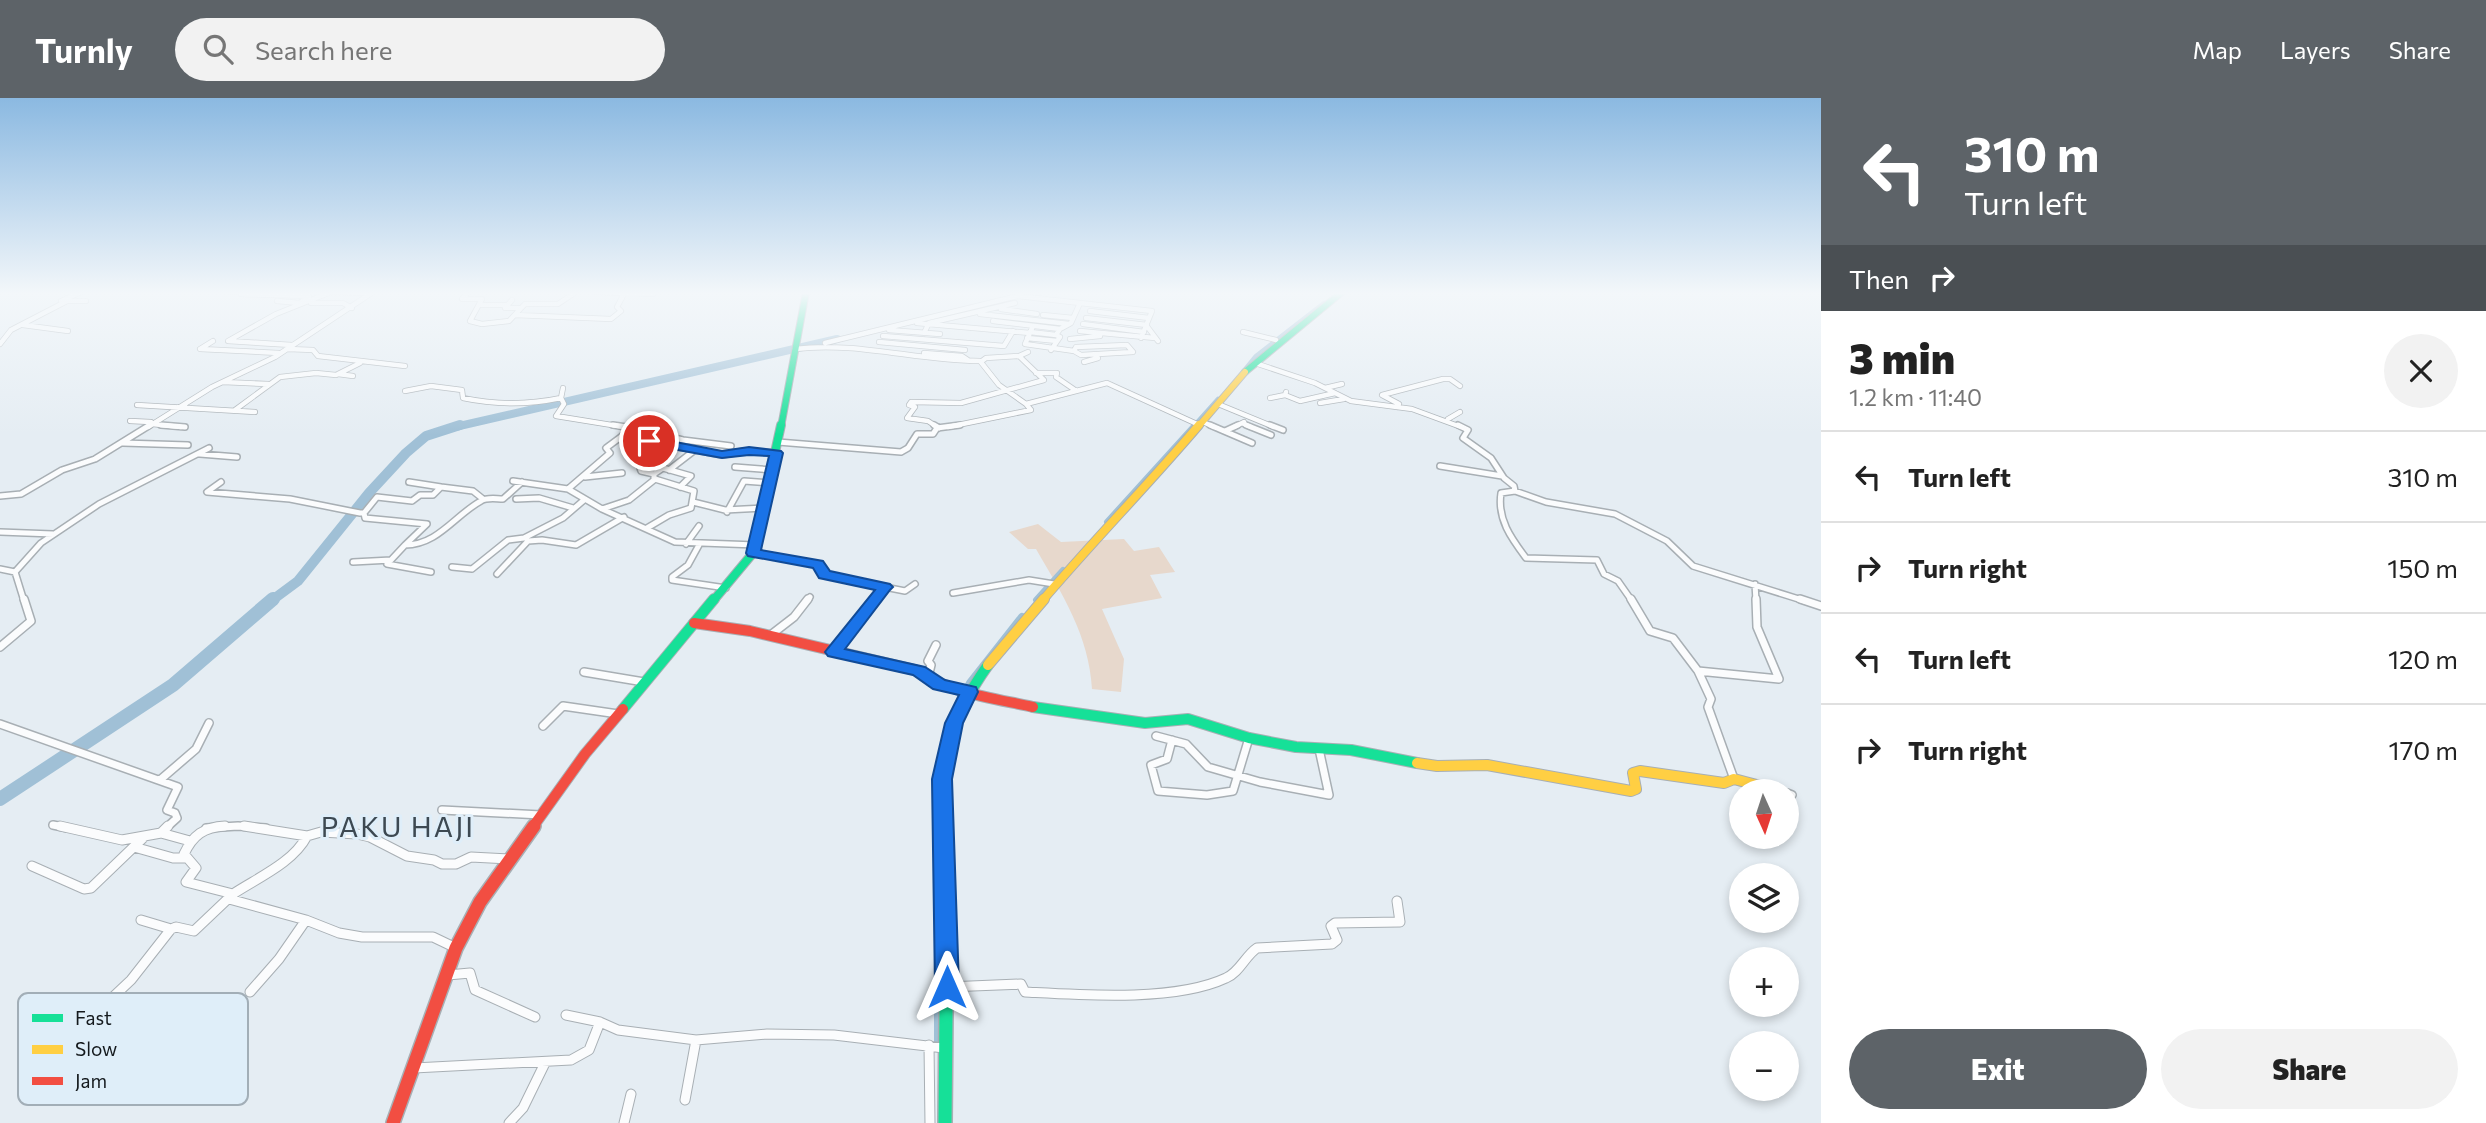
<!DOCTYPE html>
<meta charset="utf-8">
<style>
:root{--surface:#fff;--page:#f2f2f2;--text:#222;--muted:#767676;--line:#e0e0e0;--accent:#5d6368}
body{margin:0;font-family:Commissioner,sans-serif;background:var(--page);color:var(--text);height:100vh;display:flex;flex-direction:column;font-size:26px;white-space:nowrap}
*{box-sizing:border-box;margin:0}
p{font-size:23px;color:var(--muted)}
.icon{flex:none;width:38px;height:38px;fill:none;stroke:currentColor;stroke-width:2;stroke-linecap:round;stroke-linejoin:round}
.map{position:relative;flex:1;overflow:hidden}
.details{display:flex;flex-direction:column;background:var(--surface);width:665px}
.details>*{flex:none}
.banner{background:#5d6368;color:#fff;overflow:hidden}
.needle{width:46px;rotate:177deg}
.fabs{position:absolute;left:1729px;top:681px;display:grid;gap:14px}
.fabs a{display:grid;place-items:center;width:70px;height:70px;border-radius:50%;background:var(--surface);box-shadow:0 4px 10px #0003;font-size:35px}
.pin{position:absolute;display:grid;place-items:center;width:60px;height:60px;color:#fff;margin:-30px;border:4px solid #fff;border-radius:50%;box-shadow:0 2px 7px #0007}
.me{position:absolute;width:77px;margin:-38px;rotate:0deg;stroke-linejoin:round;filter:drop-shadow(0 0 5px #0008)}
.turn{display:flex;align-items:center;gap:24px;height:147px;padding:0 28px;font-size:32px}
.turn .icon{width:91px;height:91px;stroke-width:2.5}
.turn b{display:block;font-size:49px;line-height:60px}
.then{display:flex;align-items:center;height:66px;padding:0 28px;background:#0003;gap:14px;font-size:26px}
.round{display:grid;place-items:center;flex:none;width:74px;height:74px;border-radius:37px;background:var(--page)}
.head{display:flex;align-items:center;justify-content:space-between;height:119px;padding:0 28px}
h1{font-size:42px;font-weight:800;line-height:52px}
.action{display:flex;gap:14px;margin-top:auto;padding:14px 28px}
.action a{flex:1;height:80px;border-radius:42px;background:var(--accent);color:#fff;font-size:28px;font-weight:800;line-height:80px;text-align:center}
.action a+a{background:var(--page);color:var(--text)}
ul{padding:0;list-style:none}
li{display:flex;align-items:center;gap:21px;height:91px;padding:0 28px;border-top:2px solid var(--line)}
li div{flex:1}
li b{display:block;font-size:26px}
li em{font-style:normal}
header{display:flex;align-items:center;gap:42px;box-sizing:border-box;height:98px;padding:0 35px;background:var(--accent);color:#fff}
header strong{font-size:33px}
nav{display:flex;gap:38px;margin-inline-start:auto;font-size:24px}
.search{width:490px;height:63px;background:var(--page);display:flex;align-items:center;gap:18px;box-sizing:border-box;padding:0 24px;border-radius:38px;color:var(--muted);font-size:26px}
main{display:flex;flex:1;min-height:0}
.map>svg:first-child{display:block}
.green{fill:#e7d8cc}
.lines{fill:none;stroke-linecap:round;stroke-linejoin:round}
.canal-far3{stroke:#a0c0d6;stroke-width:4.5}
.canal-far2{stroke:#a0c0d6;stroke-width:6}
.canal-far1{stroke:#a0c0d6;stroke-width:8}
.canal{stroke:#a0c0d6;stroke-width:10}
.river-far2{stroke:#a0c0d6;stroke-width:8}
.river-far1{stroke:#a0c0d6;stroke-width:10}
.river{stroke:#a0c0d6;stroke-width:14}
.street-far3-casing{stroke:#a8afb4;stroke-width:6}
.street-far2-casing{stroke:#a8afb4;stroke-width:8}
.street-far1-casing{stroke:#a8afb4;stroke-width:10}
.street-casing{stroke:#a8afb4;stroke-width:11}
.fast-far3-casing{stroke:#a8afb4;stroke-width:8}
.fast-far2-casing{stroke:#a8afb4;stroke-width:10}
.fast-far1-casing{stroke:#a8afb4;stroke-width:12}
.fast-casing{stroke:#a8afb4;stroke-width:16}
.slow-far2-casing{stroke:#a8afb4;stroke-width:8}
.slow-far1-casing{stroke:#a8afb4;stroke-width:10}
.slow-casing{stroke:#a8afb4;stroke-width:12}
.jam-far1-casing{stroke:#a8afb4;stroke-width:12}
.jam-casing{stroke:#a8afb4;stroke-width:16}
.street-far3{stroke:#fbfcfd;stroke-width:4.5}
.street-far2{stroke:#fbfcfd;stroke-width:5}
.street-far1{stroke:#fbfcfd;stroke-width:7}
.street{stroke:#fbfcfd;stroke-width:9}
.fast-far3{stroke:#16e098;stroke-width:6}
.fast-far2{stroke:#16e098;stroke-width:8}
.fast-far1{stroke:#16e098;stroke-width:10}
.fast{stroke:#16e098;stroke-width:13}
.slow-far2{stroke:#ffcf43;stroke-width:6}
.slow-far1{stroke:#ffcf43;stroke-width:8}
.slow{stroke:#ffcf43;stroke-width:10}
.jam-far1{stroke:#f24e42;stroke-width:10}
.jam{stroke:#f24e42;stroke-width:13}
.route{fill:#1a73e8;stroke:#114b97;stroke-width:2}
.labels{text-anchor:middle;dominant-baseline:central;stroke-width:6;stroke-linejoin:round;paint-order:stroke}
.near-quarter-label{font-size:28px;letter-spacing:2px;fill:#3d4952;stroke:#dfeef9}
.key{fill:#dfeef9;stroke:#a2aeb7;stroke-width:2}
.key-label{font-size:19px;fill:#14191d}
</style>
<header>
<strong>Turnly</strong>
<div class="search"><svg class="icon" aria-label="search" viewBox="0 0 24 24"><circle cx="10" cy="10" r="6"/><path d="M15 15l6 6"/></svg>Search here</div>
<nav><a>Map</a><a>Layers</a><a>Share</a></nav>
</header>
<main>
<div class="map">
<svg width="1821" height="1025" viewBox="0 0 1821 1025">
<rect width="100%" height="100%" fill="#e5edf3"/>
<path class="green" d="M 1038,426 L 1061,444 L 1124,441 L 1134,453 L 1159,449 L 1175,474 L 1150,477 L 1162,500 L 1102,511 L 1124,561 L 1121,594 L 1092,591 C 1089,537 1062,496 1036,451 L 1028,451 L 1009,434 Z"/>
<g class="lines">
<path class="canal-far3" d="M 1243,274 L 1256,258 L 1324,205
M 1193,329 L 1218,301"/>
<path class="canal-far2" d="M 1107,424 L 1195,327
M 1036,502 L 1063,472"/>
<path class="canal-far1" d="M 949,631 L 970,585 L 1022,519"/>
<path class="canal" d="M 939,758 L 939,949"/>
<path class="river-far2" d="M 455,329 L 837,241"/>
<path class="river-far1" d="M 271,503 L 298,483 L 369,395 L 406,355 L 426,338 L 460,327"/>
<path class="river" d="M 0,701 L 173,587 L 273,501"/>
<defs>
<path id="street-far3" d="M 229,194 L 245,194
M 468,194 L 462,201 L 482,201 L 470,223 L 482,226 L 509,223 L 525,206 L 558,206 L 576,194
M 596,194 L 653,196
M 241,196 L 309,198 L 301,204
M 512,202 L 505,210 L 521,210
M 61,203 L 81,194
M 66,203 L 86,203
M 277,203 L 300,205
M 311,205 L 343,205 L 352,210
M 1080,205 L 1152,213 L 1141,240
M 481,207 L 507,207
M 1001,211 L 1037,216
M 1090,213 L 1149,220
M 980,216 L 1069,226
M 515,217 L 611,221 L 621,213 L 617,209 L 625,194
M 1043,217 L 1073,220
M 1086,220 L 1147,227
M 993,223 L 1060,231
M 917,225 L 1030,235
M 1083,226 L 1144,234
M 23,227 L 68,233
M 1146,227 L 1158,243
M 1033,228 L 1025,246 L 1074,253
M 889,232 L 940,236
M 1080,233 L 1155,240
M 1030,234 L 1056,237
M 1243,234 L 1276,242
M 924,235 L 929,225 L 1015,205
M 883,238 L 1004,248 L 1013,233
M 1027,240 L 1057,243
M 1070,241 L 1100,238
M 213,243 L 200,251 L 279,255
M 879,244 L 965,252
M 825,245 L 1018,198 L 1080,205 L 1071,225 L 1060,231 L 1056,237 L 1060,239 L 1051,252
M 0,246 L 11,232 L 67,203
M 292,247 L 228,243 L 276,216 L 331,194 L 371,195
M 1127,247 L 1133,254 L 1081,257 L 1074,253 L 1076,249 Z
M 288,251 L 313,252 L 318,258 L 405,268
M 795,251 C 856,243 918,263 980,263 L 999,287 L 1026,306 L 1107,285 L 1197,326
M 924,255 L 962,258 L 968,262
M 982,263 L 986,260 L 1019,258
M 1084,264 L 1098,260
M 1255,265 L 1315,285 L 1351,303 L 1412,311 L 1461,329
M 1036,275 L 1057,275 L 1056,279 L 1075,292
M 338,276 L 353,278
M 223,284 L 268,286
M 563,290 L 561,300 L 564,306 L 556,318 L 624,329
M 1325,290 L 1342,286
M 405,293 L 431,288 L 462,292 L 463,300 C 496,307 528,307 561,300
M 1286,294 L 1285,297 L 1300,303 L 1335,295
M 1270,300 L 1285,297
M 1320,305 L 1344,301
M 1218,306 L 1274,329
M 137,307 L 255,314
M 1397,309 L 1399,306 L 1382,297 L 1443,281 L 1450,281 L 1460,288
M 235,312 L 280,279 L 316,275 L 336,277 L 360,265
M 1448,321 L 1460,314
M 130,323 L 151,324
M 1203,324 L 1214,329
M 1242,325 L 1251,329
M 152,326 L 181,329
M 148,329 L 212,289 L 275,259 L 373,194
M 937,329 L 928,323 L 907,320 L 915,309 L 909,307 L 911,304 L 961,305 L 1044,282 L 1019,258 L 1028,254
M 948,329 L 1031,312 L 1026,306
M 1234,329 L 1244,324"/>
<path id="street-far2" d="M 161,327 L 185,329
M 934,327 L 939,330
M 1210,327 L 1252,345
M 1246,327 L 1271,337
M 1270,327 L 1283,332
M 1458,327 L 1468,332 L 1463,340 L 1491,360 L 1504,380 L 1514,388 L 1515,393 L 1546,404 L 1615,416 L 1667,443 L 1693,468 L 1805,503
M 633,330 L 683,342 L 731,348
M 1225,333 L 1238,327
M 622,338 L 722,357 L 745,353 L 776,355
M 778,344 L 901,354 L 908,350 L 917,336 L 933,336 L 937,330 L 960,327
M 123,345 L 188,347
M 653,355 L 667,347
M 200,356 L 237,359
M 1440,368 L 1502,378
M 735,369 L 772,372
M 640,370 L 641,373 L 654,376
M 669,372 L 695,352
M 585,379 L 622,375
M 513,383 L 568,391 L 602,411 L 675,444 L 756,447
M 221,384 L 207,394 L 290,401 L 360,415 L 364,415 L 377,399 L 412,403 L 420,397 L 433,397 L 441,389 L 473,393 L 483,401
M 409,384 L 441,389
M 568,391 L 610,355 L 606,350 L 633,330 L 613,327
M 1515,393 L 1501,395 C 1497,421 1511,440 1526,460 L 1597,462 L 1604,476 L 1618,483 L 1632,503
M 0,398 L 21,396 L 62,372 L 95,361 L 150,327
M 516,401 L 539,400 L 573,410
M 693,404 L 725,412 L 764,410
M 602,411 L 629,402 L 654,382 L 654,376 L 663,370 L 691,378 L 680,389
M 727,414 L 744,383 L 770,385
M 364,415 L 365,420 L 427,426 L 405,447
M 647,430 L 669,417 L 691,410 L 694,393 L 655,381
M 0,434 L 53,436
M 686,446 L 699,428
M 699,447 L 688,467 L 672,479 L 672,482 L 726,490
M 753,455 L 818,466 L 824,477 L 905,493 L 915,486
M 389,463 L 387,466 L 431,474
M 353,464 L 391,462 L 405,447 C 438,447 455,417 481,403 C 487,399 496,401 503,401 L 522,384
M 452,469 L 472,471 L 508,442 L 524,440 L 563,420 L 584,402
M 0,471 L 15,474 L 24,503
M 15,474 L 41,445 L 99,406 L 209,350
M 497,476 L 528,443 L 542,442 L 576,447 L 624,419
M 1755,486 L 1756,503
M 953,495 L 1029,482 L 1054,486
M 807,503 L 810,499
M 874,503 L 885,489"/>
<path id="street-far1" d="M 1631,501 L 1650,533 L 1673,540 L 1698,573
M 1800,501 L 1821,508
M 772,536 L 794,519 L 808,501
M 0,549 L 31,523 L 24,501
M 834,554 L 875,501
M 584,574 L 644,584
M 928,579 L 931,567 L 928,563 L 936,547
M 0,626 L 178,689 L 167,712 L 175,715 L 177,720 L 166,730
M 543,628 L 563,608 L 618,616
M 1156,638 L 1186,646 L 1208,669 L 1260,684 L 1329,697 L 1319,651
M 1172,642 L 1167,661 L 1151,667 L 1158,693 L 1207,697 L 1233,693 L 1249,640
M 1734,681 L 1708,609 L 1711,601 L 1698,573 L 1779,581 L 1757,529 L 1756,501
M 160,682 L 196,651 L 209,625
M 1787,695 L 1792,697
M 442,712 L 541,717
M 53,727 L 68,730
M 206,730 L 238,728 L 266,730"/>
<path id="street" d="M 60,728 L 122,742 L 161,735 L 190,743
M 244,728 L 307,738 L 321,734 L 357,736 L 370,739 L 407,758 L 434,762 L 442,766 L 456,766 L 471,759 L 509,761
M 161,735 L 168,728
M 134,749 L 173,760 L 185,760
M 32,768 L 84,791 L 91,790 L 143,740
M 233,796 C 257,780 293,765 307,738
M 229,801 L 306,822 L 339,835 L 362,839 L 433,839 L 456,850
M 141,822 L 171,831 L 176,829 L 194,833 L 233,796 L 186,784 L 196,770 L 184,756 C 193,737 204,729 225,728
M 448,877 L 470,875 L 475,892 L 535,919
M 947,889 L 1021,886 L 1025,894 C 1081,897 1175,904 1226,880 C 1240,874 1245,858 1257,850 L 1332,846 L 1337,842 L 1331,828 L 1335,825 L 1400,824 L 1397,803
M 250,894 L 279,861 L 306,822
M 126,906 L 114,898 L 131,882 L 171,831
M 566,917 L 600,924 L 618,932 L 696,942 L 767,936 L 834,937 L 944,950
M 929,947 L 930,1025
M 414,970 L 571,962 L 589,952 L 600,924
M 685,1002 L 696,942
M 509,1025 L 523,1010 L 545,965
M 624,1025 L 631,996"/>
<path id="fast-far3" d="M 1245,274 L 1342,194
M 781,329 L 806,194"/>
<path id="fast-far2" d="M 713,503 L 753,455 L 781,327"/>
<path id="fast-far1" d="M 1033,609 L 1145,625 L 1188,621 L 1249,640 L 1296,649 L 1351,652 L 1417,665
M 623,611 L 714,501
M 944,730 C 941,660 947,625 988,567"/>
<path id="fast" d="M 944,728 L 947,810 L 945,1025"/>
<path id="slow-far2" d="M 1198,329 L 1245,274"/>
<path id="slow-far1" d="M 1042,503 C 1093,443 1148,387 1199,327"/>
<path id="slow" d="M 988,567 L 1044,501
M 1417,665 L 1437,668 L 1487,667 L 1631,693 L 1636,691 L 1633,675 L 1640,673 L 1724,685 L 1734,681 L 1779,693"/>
<path id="jam-far1" d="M 694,525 L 750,533 L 915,572 C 950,595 992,600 1033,609
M 532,730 L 585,656 L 623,611"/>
<path id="jam" d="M 393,1025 L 456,850 L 480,804 L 534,728"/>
</defs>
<use href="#street-far3" class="street-far3-casing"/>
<use href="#street-far2" class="street-far2-casing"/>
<use href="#street-far1" class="street-far1-casing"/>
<use href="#street" class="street-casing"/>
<use href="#fast-far3" class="fast-far3-casing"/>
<use href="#fast-far2" class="fast-far2-casing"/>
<use href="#fast-far1" class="fast-far1-casing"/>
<use href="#fast" class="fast-casing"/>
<use href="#slow-far2" class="slow-far2-casing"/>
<use href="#slow-far1" class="slow-far1-casing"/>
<use href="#slow" class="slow-casing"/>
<use href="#jam-far1" class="jam-far1-casing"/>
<use href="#jam" class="jam-casing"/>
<use href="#street-far3" class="street-far3"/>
<use href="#street-far2" class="street-far2"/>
<use href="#street-far1" class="street-far1"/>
<use href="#street" class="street"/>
<use href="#fast-far3" class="fast-far3"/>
<use href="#fast-far2" class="fast-far2"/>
<use href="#fast-far1" class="fast-far1"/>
<use href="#fast" class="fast"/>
<use href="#slow-far2" class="slow-far2"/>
<use href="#slow-far1" class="slow-far1"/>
<use href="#slow" class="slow"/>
<use href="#jam-far1" class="jam-far1"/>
<use href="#jam" class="jam"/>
</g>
<linearGradient id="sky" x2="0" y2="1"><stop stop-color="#8bb9e1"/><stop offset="0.58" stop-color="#f3f7fa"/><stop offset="1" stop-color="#f3f7fa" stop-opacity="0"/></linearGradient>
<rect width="1821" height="337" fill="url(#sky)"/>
<path class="route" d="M 649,339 L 722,353 L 749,349 L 781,353 L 783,355 L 761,452 L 823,463 L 830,473 L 890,486 L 893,489 L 890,492 L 845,551 L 925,569 L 945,582 L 976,589 L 978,594 L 963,625 L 952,681 L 959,889 L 956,896 L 947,899 L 939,896 L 935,889 L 932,681 L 945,625 L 959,597 L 933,591 L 913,577 L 828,558 L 825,554 L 828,550 L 875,492 L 819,480 L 813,470 L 748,458 L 746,455 L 769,358 L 749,357 L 722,360 L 645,346 L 643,343 Z"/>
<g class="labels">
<g class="near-quarter-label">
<text x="398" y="728">PAKU HAJI</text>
</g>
</g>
<rect x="18" y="895" width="230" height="112" rx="10" class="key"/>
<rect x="32" y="916" width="31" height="8" fill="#16e098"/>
<rect x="32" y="947" width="31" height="9" fill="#ffcf43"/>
<rect x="32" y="979" width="31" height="8" fill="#f24e42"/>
<g class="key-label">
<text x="75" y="927">Fast</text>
<text x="75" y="958">Slow</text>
<text x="75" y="990">Jam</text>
</g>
</svg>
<div class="fabs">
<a><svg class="needle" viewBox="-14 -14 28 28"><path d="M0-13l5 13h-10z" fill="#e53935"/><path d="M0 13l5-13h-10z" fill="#767676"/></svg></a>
<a><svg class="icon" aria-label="layers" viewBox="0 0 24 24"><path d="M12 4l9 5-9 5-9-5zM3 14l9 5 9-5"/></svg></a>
<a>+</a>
<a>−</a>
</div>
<div class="pin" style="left:649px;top:343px;background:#d93025"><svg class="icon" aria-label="arrive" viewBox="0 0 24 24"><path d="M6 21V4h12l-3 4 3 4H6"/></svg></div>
<svg class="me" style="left:947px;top:889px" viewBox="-20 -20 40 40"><path d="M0-17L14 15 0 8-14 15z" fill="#1a73e8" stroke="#fff" stroke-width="4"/></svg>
</div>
<section class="details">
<div class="banner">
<div class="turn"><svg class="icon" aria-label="left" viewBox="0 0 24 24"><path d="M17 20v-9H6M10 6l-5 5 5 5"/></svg><div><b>310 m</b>Turn left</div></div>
<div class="then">Then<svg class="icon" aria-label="right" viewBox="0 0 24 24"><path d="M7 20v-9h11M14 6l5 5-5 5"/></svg></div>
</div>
<div class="head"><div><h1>3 min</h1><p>1.2 km · 11:40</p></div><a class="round"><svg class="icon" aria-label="close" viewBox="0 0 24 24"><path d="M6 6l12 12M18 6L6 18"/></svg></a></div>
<ul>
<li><svg class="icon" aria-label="left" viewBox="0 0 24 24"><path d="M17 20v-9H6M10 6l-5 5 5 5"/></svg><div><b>Turn left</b></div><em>310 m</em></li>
<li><svg class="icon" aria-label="right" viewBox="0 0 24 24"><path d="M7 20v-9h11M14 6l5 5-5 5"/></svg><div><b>Turn right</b></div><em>150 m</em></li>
<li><svg class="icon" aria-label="left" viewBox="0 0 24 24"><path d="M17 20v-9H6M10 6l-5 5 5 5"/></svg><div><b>Turn left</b></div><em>120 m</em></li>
<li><svg class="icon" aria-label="right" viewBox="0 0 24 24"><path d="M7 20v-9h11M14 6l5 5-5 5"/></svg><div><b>Turn right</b></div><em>170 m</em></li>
</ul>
<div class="action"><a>Exit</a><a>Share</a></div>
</section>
</main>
